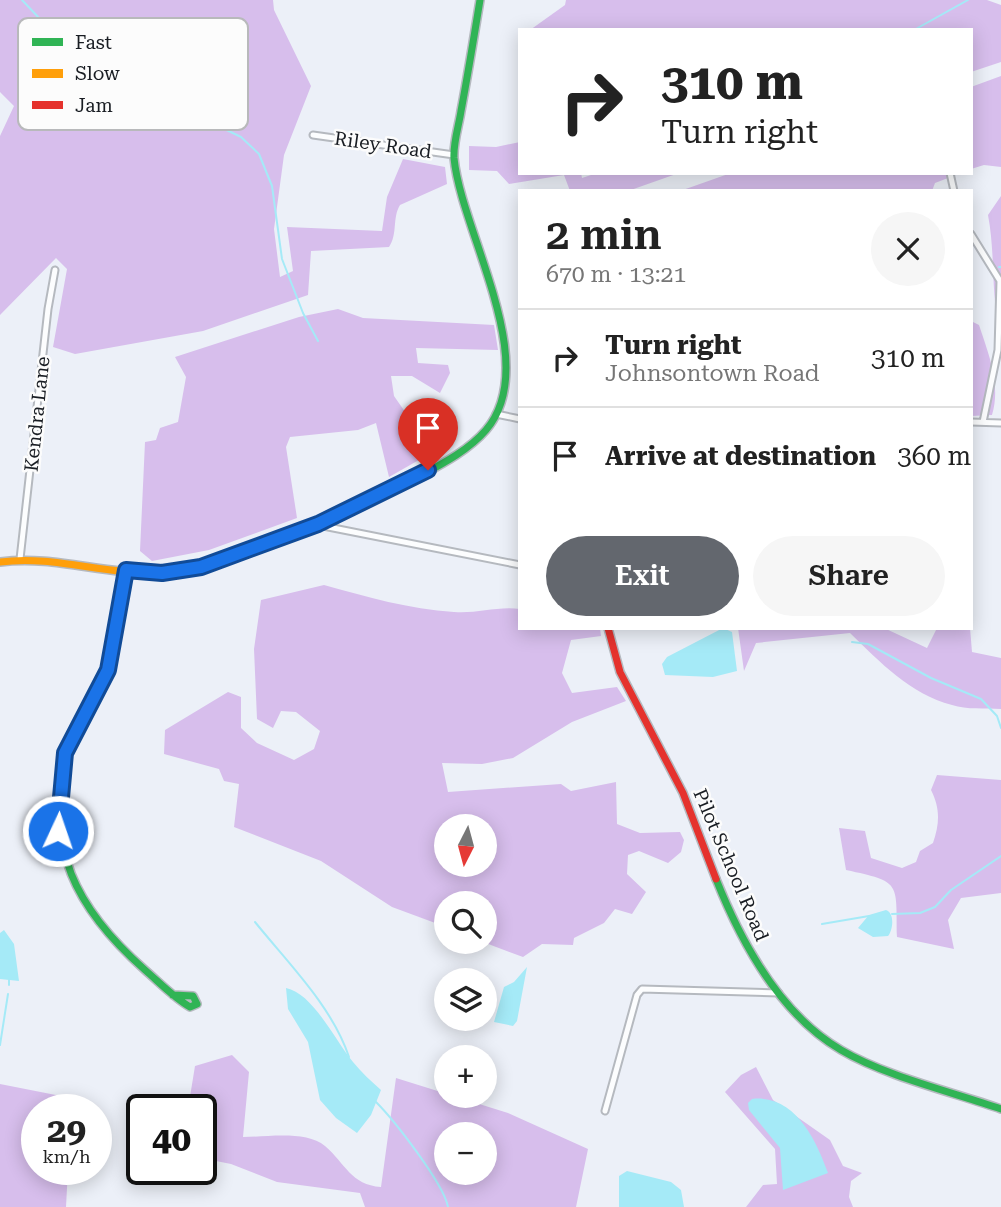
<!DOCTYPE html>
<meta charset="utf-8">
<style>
:root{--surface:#fff;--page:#f6f6f6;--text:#222;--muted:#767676;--line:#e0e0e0;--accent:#63676e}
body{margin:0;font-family:"Roboto Serif",serif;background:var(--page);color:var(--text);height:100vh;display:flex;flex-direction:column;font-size:26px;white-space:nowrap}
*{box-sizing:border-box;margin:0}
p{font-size:23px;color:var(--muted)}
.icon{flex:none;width:38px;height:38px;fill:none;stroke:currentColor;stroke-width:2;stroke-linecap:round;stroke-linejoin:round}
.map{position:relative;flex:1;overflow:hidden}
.side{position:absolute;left:518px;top:189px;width:455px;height:441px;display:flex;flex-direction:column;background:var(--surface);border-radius:0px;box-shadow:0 4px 18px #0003}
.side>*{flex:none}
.banner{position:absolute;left:518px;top:28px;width:455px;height:147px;border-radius:0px;box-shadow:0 4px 18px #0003;background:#fff;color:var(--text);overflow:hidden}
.needle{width:46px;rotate:186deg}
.controls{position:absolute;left:434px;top:814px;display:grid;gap:14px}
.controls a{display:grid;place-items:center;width:63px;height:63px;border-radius:50%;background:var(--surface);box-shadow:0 4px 18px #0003;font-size:35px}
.speed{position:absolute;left:21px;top:1094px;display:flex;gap:14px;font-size:35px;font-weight:700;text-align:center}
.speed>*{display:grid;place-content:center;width:91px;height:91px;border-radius:50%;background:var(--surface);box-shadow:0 4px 18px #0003;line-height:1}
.speed small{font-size:18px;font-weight:400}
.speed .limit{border:4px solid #111;border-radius:10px;background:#fff;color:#111}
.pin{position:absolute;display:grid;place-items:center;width:60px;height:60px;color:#fff;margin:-72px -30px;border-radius:50% 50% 50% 0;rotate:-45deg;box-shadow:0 0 7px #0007}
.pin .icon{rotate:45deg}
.me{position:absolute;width:77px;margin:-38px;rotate:3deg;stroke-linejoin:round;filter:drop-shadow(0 0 5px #0008)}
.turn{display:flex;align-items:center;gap:24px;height:147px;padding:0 28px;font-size:32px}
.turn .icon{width:91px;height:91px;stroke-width:2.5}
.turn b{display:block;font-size:49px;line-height:60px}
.round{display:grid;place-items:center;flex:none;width:74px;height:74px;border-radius:37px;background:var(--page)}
.head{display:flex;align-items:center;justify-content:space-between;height:119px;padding:0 28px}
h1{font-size:42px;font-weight:600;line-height:52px}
.cta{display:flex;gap:14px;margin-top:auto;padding:14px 28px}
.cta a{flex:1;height:80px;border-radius:42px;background:var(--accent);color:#fff;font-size:28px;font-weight:600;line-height:80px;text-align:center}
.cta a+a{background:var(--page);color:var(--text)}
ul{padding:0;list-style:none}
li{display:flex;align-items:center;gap:21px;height:98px;padding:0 28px;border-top:2px solid var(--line)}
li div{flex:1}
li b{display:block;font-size:26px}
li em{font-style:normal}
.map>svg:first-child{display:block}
.forest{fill:#d7beec;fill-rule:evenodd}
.water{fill:#a5eaf7}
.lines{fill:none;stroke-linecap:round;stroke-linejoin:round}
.stream{stroke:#a5eaf7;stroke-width:2}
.street-casing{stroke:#b5b9bf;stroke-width:9}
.fast-casing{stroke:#b5b9bf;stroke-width:10}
.slow-casing{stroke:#b5b9bf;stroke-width:10}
.jam-casing{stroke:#b5b9bf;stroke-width:10}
.street{stroke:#fcfdfe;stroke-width:5}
.fast{stroke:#30b455;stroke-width:7}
.slow{stroke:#ff9f0a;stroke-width:7}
.jam{stroke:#e5322d;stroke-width:7}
.route-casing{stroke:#114b97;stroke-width:18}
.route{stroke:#1a73e8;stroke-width:12}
.labels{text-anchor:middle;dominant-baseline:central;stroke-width:5;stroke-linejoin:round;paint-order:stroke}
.street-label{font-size:19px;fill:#191d23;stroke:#fcfcfc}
.key{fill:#fcfcfc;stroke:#b8b9bb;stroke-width:2}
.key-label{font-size:19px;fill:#191d23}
</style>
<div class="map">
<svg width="1001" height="1207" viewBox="0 0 1001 1207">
<rect width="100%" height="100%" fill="#ecf0f8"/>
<path class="forest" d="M 0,0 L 273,0 L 274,10 L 311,86 L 284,155 L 274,229 L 280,277 L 293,271 L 287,227 L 382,231 L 387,197 L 403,159 L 445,167 L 447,184 L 400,205 C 392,218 398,234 389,247 L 311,251 L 308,295 L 203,331 L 75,354 L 53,347 L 67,269 L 56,258 L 0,315 L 0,136 L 14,106 L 0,92 Z
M 566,0 L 987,0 L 1001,5 L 1001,62 L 971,72 L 971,30 L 530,30 L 565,5 Z
M 1001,76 L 1001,167 L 984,165 L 971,169 L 971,87 Z
M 520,142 L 520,173 L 581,173 L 582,178 L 597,173 L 679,173 L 628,191 L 570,191 L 564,175 L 509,184 L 497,171 L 469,170 L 469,146 L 496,147 Z
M 731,173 L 961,173 L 935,183 L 932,191 L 680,191 Z
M 1001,196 L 1001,336 C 990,295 996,257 988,215 Z
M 338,309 L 363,318 L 494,325 L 498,350 L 416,348 L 418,363 L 448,365 L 450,373 L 440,393 L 412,376 L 391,376 L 394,396 L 433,452 L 389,477 L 376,423 L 358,430 L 290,437 L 286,447 L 297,518 L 209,550 L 152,561 L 140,551 L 145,442 L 156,440 L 160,428 L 178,422 L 186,377 L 175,357 L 299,317 Z
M 971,321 L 979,325 C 989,355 1001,385 992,415 L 971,416 Z
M 324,585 C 367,597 409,609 454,612 C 476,614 497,606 520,609 L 520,628 L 600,628 L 601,636 L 571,640 L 562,673 L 572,693 L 617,687 L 626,701 L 572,722 L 513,758 L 482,764 L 442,763 L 448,792 L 561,784 L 571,791 L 616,782 L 617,824 L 640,833 L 680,832 L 684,840 L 681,852 L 668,863 L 639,851 L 628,855 L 627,874 L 646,892 L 632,914 L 615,909 L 604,923 L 574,938 L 573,945 L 542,944 L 523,957 L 483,942 L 485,903 L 446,903 L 446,927 L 392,907 L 321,861 L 234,827 L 239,784 L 224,781 L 219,769 L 164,754 L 165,730 L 228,692 L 241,697 L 241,728 L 257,743 L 294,760 L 314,749 L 320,731 L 296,712 L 281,711 L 273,728 L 257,719 L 254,649 L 261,600 ZM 485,826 L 485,864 L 446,864 L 446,826 Z
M 738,628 L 884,628 L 927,648 L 937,628 L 970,628 L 972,652 L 1001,658 L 1001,709 C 985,708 967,710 952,705 C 910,694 880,662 850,633 L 756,643 L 744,671 Z
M 937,775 L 1001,780 L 1001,893 L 961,898 L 948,920 L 954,949 L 897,937 C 896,882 902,882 846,870 L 839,828 L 865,831 L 871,858 L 902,868 L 916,862 L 920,851 L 933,843 C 940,823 940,808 931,790 Z
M 232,1055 L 249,1072 L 243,1137 C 267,1137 306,1130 325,1146 C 345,1163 351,1185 381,1187 L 396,1078 L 508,1113 L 588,1149 L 576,1207 L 365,1207 L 360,1193 L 277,1182 L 231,1164 L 201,1158 L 201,1110 L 188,1109 L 195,1066 ZM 446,1134 L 485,1134 L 485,1172 L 446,1172 Z
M 756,1067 L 773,1100 L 830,1140 L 843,1166 L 862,1173 L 851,1181 L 849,1197 L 853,1207 L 746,1207 L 763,1185 L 777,1184 L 775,1149 L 725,1092 L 741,1075 Z
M 0,1084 L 71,1098 L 67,1109 L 37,1110 L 37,1169 L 68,1169 L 66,1207 L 0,1207 Z"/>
<path class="water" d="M 723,628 L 732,632 L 737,671 L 713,677 L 665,675 L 662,664 L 667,657 Z
M 886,910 C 895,913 893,930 888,936 L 873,937 L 858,928 L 869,915 Z
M 4,930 L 14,944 L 19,981 L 0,979 L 0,933 Z
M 527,967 L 517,1021 L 513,1026 L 494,1022 L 504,987 L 514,982 Z
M 286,988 C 313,993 336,1042 353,1062 C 361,1072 371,1081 381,1090 L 371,1115 L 357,1133 L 336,1118 L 320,1100 L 308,1042 L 288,1009 Z
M 752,1099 C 795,1094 816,1140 828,1173 L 783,1190 L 780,1148 L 749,1110 L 748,1103 Z
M 627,1171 L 671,1182 L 681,1190 L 684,1207 L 619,1207 L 619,1176 Z"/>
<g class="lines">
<path class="stream" d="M 22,0 L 41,20 L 55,69 L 117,99 L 208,121 L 241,137 L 259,154 L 272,186 L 282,259 L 303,313 L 318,341
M 914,30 L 968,0
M 999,267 L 1001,267
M 852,642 L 868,644 L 931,678 L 981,699 L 997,716 L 1001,728
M 892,914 L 920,913 L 935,907 L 951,890 L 1001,856
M 255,922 C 288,963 332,1006 349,1057
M 822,924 L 869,916
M 9,985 L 9,980
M 0,1045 L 8,994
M 376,1102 C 394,1120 444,1184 448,1207"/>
<defs>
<path id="street" d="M 313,135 L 454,155
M 950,173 L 954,191
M 971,234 L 1000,281 L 998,350 L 983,422
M 496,414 L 520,419
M 971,422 L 1001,423
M 318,525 L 520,565
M 20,559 L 48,309 L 55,270
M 605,1111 L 637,995 L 642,989 L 779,993"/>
<path id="fast" d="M 416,478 C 440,465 468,451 486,430 C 543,363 461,232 454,158 C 453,143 459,125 461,111 C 468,74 474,37 480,0
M 126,570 C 120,602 118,639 108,669 C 98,699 71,723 65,754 C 45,848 75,908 145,970 C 160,983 173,997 190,1007 L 197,1004 L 193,996 L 173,995
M 716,879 C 741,942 781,1015 841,1050 C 885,1076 952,1092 1001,1109"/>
<path id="slow" d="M 0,562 C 53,555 102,574 155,573 C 229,572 349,512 416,478"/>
<path id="jam" d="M 608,628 L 620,672 L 683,793 L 716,879"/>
</defs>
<use href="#street" class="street-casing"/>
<use href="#fast" class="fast-casing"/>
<use href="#slow" class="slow-casing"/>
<use href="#jam" class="jam-casing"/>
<use href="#street" class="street"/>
<use href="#fast" class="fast"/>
<use href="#slow" class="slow"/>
<use href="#jam" class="jam"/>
</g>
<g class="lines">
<defs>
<path id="route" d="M 58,831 L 65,753 L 108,670 L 126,570 L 162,573 L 201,567 L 318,524 L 428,470"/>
</defs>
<use href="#route" class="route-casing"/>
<use href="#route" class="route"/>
</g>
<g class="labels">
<g class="street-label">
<text transform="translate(383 145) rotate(8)">Riley Road</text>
<text transform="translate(37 414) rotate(-84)">Kendra Lane</text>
<text transform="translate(731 865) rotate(67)">Pilot School Road</text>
</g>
</g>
<rect x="18" y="18" width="230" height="112" rx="10" class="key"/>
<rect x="32" y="38" width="31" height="8" fill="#30b455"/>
<rect x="32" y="69" width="31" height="9" fill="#ff9f0a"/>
<rect x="32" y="101" width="31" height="8" fill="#e5322d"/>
<g class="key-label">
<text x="75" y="49">Fast</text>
<text x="75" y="80">Slow</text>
<text x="75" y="112">Jam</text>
</g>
</svg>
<div class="controls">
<a><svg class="needle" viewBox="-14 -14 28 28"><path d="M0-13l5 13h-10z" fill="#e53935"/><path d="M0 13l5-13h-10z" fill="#767676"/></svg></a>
<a><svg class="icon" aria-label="search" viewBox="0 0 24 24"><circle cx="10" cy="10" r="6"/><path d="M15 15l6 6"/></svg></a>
<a><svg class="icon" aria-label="layers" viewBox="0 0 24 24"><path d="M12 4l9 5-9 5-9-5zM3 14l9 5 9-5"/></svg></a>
<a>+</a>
<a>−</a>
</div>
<div class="speed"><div>29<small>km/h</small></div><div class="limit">40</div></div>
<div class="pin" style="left:428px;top:470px;background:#d93025"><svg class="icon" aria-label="arrive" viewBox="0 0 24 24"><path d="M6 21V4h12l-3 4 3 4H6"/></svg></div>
<svg class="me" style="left:58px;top:831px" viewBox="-20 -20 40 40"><circle r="17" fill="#1a73e8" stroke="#fff" stroke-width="3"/><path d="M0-11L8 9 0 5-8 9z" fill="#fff"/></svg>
<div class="banner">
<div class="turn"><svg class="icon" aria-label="right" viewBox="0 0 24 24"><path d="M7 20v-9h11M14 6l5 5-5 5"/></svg><div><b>310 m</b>Turn right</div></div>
</div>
<section class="side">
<div class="head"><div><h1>2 min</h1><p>670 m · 13:21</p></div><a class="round"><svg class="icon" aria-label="close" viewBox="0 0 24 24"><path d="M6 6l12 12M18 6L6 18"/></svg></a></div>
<ul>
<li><svg class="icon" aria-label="right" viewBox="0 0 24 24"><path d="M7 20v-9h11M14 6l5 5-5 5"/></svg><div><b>Turn right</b><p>Johnsontown Road</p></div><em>310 m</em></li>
<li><svg class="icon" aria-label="arrive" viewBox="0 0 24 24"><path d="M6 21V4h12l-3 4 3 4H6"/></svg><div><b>Arrive at destination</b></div><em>360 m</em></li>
</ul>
<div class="cta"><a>Exit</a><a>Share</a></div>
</section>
</div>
